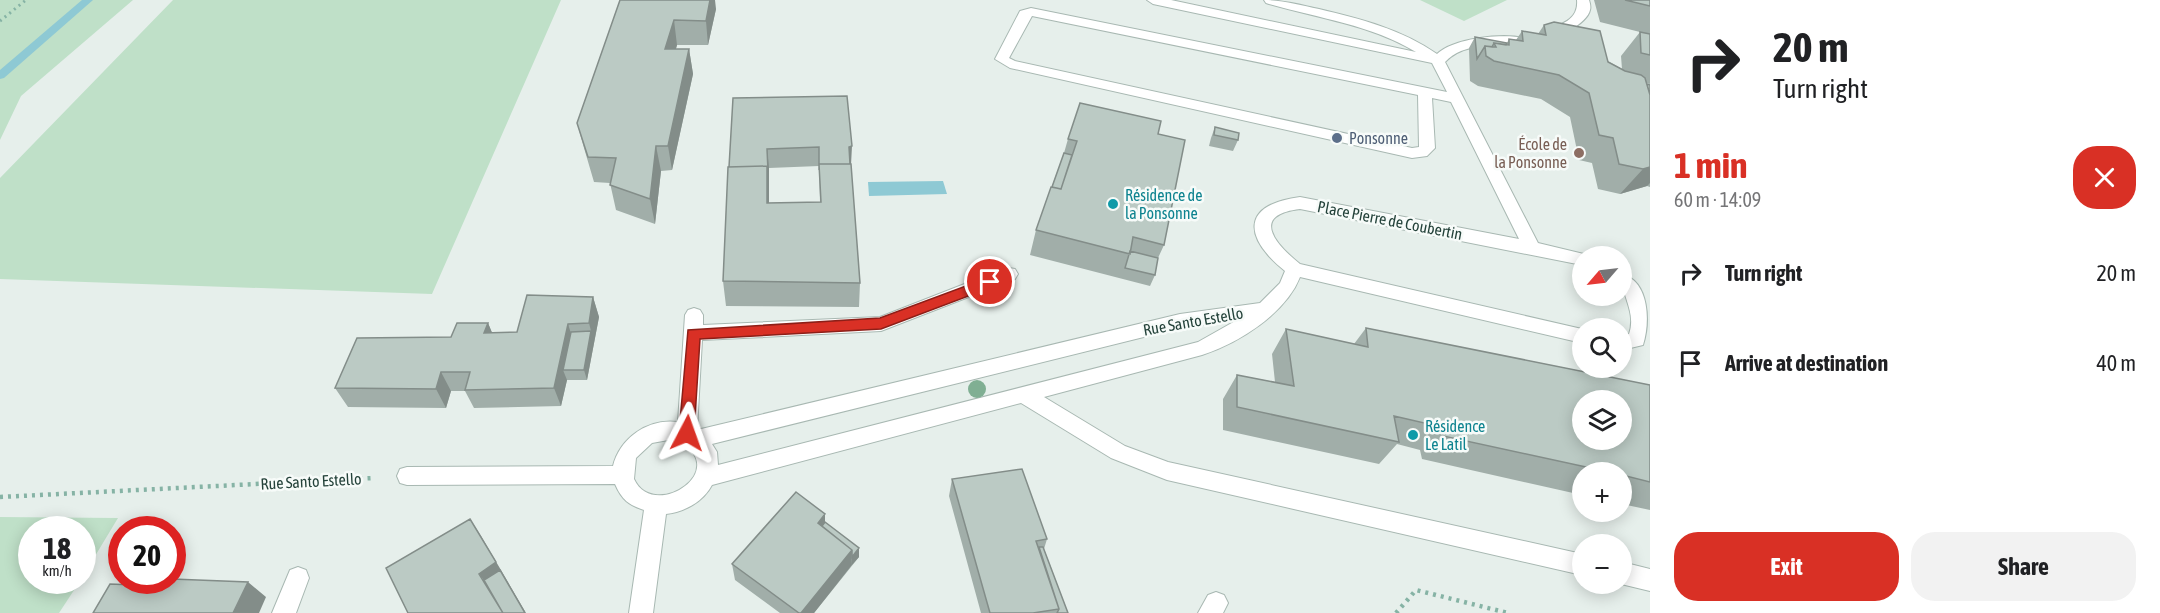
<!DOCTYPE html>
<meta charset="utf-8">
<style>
:root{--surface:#fff;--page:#f2f2f2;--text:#202124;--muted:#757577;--accent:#d93025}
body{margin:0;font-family:"Asap Condensed",sans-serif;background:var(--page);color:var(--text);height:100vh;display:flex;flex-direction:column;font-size:22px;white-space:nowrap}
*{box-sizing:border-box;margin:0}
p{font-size:20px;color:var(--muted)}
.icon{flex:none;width:33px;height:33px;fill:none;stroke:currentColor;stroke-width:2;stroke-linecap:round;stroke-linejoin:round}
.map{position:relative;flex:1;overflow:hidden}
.details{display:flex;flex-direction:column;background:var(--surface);width:510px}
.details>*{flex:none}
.hud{background:#fff;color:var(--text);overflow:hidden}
.needle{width:39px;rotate:242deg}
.fabs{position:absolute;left:1572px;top:246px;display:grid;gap:12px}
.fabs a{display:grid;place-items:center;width:60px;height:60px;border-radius:50%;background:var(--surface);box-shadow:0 3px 15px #0003;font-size:30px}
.speed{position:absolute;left:18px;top:516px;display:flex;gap:12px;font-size:30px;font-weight:700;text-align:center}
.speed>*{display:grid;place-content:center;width:78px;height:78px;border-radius:50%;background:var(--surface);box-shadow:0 3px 15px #0003;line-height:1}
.speed small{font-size:15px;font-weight:400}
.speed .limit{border:9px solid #d22;background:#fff;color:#111}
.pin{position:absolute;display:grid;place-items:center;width:51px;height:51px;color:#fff;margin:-26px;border:3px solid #fff;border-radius:50%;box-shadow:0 2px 6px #0007}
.me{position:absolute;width:66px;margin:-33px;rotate:4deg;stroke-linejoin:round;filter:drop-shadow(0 0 4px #0008)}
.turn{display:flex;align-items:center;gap:21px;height:126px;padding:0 24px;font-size:27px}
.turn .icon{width:78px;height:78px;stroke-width:2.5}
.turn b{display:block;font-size:42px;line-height:51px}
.round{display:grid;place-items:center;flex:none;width:63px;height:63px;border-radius:24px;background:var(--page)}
.headline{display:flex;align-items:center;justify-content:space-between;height:102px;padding:0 24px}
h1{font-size:36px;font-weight:700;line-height:45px;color:var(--accent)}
.action{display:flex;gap:12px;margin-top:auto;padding:12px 24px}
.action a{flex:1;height:69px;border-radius:24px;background:var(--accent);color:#fff;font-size:24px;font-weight:700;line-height:69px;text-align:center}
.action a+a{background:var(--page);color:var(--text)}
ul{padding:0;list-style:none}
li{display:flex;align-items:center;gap:18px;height:90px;padding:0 24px}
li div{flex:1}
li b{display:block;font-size:22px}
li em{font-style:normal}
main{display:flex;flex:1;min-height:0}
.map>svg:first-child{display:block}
.green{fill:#bfe0c8}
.water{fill:#8ec9d4}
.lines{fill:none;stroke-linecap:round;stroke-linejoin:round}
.stream{fill:#8ec9d4;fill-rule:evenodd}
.minor-casing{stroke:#a8b8b2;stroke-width:2}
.path-far1{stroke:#86b3a5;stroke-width:3;stroke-dasharray:2 4;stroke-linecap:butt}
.path{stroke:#86b3a5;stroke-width:4.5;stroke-dasharray:3 5;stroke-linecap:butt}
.minor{fill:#fff;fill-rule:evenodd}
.tree{fill:#80af93}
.wall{fill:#a1aea9;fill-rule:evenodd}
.shaded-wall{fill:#838d89}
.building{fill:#bbcac4;stroke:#838d89;stroke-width:1.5;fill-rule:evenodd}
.route{fill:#d93025;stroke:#8d1f18;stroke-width:1.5}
.service-dot{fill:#5c6f8a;stroke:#f7fbf9;stroke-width:2}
.education-dot{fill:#8d6e63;stroke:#f7fbf9;stroke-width:2}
.culture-dot{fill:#0f9aa8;stroke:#f7fbf9;stroke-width:2}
.labels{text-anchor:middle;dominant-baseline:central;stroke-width:5;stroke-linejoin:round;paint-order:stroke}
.service-label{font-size:16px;fill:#4e5e75;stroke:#f7fbf9;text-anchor:start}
.education-label{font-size:16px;fill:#785e54;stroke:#f7fbf9;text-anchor:end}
.culture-label{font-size:16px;fill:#0d838f;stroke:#f7fbf9;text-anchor:start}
.street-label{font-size:16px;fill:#24423a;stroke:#f7fbf9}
</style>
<main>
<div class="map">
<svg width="1650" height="613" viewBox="0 0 1650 613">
<rect width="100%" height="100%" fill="#e6efeb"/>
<path class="green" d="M 0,0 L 133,0 L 21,96 L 0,140 Z
M 173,0 L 561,0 L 432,294 L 0,279 L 0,178 Z
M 1420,0 L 1507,0 L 1464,21 Z
M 0,517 L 118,518 L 83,576 L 82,530 L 32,530 L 32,580 L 80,581 L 59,613 L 0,613 Z"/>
<path class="water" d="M 943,181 L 947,194 L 869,196 L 868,182 Z"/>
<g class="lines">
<path class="stream" d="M 82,0 L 93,0 L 4,78 L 0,79 L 0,70 Z"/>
<defs>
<path id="minor" d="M 1147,0 L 1171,0 L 1416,52 C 1370,24 1316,18 1266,3 L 1264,0 C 1283,0 1300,5 1319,9 C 1361,19 1401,29 1437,54 C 1453,38 1502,33 1524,38 L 1526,41 L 1524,44 L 1519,45 C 1494,46 1464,42 1445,62 L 1538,243 L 1588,255 L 1589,256 L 1582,256 L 1582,265 L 1300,209 C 1250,215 1275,244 1300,264 L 1582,329 L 1582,343 L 1300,277 C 1286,313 1239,343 1202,355 L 1044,397 L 1125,446 L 1168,462 L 1582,554 L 1582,575 L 1167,480 L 1111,458 L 1021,403 L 712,485 C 703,502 684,512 666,514 L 653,613 L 629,613 L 644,510 C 629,505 622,500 615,484 L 407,485 L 400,483 L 397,476 L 400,469 L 407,467 L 613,466 C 620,438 648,418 678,422 L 685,315 L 688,310 L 694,308 L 700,310 L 703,315 L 703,325 L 880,317 L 1003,269 L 1009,268 L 1015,269 L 1018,274 L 1015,279 L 881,331 L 702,340 L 697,430 L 1180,314 L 1260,303 L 1280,283 L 1285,271 C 1244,238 1240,205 1300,197 L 1519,239 L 1451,102 L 1432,98 L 1435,148 L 1427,156 L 1412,158 L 1010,68 L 995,59 L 1020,11 L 1031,8 L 1447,92 L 1432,63 L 1153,4 ZM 1032,16 L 1418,95 L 1419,147 L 1412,148 L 1015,61 L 1009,58 ZM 1237,320 L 1198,342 L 718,465 L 717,452 L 712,444 L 1180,328 ZM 674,439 C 737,467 654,523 634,479 L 636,458 L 652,443 Z
M 1577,0 L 1589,0 C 1590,3 1591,7 1590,10 C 1587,24 1553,42 1540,39 L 1538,36 L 1540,33 C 1558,25 1579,22 1577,0 Z
M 1622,274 C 1650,282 1650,323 1643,345 L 1622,350 L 1622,336 L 1629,334 C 1637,311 1620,295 1622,274 Z
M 1622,562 L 1650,569 L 1650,591 L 1621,584 Z
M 298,567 L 306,570 L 309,578 L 296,613 L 272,613 L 290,570 Z
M 1216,592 L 1224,595 L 1228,603 L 1223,613 L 1198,613 L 1208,595 Z"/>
</defs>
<use href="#minor" class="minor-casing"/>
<path class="path-far1" d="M 0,21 L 26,0"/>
<path class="path" d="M 0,497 L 374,478
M 1396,613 L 1416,590 L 1508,613"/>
<use href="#minor" class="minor"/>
</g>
<circle class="tree" cx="977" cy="389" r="9"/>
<path class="wall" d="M 620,0 L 716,9 L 708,45 L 677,45 L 676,49 L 689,49 L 693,74 L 672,170 L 661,171 L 655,224 L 616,210 L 610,183 L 594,182 L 584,148 L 577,123 Z
M 1594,0 L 1650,0 L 1650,84 L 1646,83 L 1647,84 L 1650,85 L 1650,187 L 1647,186 L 1620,194 L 1598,189 L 1592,163 L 1579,160 L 1570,117 L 1541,99 L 1478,86 L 1470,81 L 1469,48 L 1475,37 L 1507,43 L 1509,39 L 1516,40 L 1522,31 L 1538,34 L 1544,25 L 1622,69 L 1621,56 L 1640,32 L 1600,22 Z
M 733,98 L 851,165 L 860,283 L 859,307 L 726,306 L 723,281 ZM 819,166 L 820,202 L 769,203 L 769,168 Z
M 1215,127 L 1238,140 L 1233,151 L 1209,146 L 1211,138 Z
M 1158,134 L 1164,245 L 1158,258 L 1155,275 L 1150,286 L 1030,255 L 1036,230 L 1064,153 L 1068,139 Z
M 593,297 L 599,317 L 587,380 L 567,380 L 561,406 L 474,408 L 465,391 L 451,391 L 446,408 L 348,407 L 335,388 L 451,337 L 488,323 L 492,333 L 517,332 Z
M 1366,328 L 1650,385 L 1650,510 L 1622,504 L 1622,472 L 1582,472 L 1582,495 L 1422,459 L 1420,450 L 1397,444 L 1379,464 L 1223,430 L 1223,399 L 1237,375 L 1275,382 L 1272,354 L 1286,329 L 1354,344 Z
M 952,479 L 1047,539 L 1044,549 L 1068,613 L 981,613 L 949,496 Z
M 825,522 L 859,548 L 859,557 L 814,613 L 780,613 L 735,580 L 732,564 Z"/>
<path class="shaded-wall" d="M 710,0 L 715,0 L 716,9 L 708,45 L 706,21 Z
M 674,20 L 677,45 L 668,74 L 665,49 Z
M 689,49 L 693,74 L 672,170 L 668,146 Z
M 656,146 L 661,171 L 655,224 L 650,199 Z
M 852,146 L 851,165 L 848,167 L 849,147 Z
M 767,149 L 769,168 L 769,228 L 767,203 Z
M 1650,167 L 1650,183 L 1647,186 L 1620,194 L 1643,169 Z
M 593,297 L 599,317 L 587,380 L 584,370 L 591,331 L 589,323 Z
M 488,323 L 496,342 L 484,333 Z
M 568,324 L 574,343 L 563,370 L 567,380 L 561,406 L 554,388 Z
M 441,372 L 451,391 L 446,408 L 436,389 Z
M 825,514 L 825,531 L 818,523 Z
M 470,519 L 481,536 L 526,613 L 490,589 L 479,574 Z
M 859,548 L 859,557 L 851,566 L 852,557 Z
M 852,550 L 851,566 L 814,613 L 801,613 Z
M 248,582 L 266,597 L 259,613 L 233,613 Z"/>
<path class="building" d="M 620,0 L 710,0 L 706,21 L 674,20 L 665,49 L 689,49 L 668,146 L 656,146 L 650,199 L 610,185 L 616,158 L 588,157 L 577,123 Z
M 1625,0 L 1650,0 L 1650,6 Z
M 1554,22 L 1600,31 L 1608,62 L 1625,71 L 1641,75 L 1645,78 L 1650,95 L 1650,167 L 1643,169 L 1619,164 L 1613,138 L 1599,135 L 1589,93 L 1559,75 L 1494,61 L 1486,56 L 1485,46 L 1496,47 L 1494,43 L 1509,45 L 1509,39 L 1523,41 L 1522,31 L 1546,35 L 1544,25 Z
M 1640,32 L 1650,34 L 1650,55 L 1641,53 Z
M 1475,37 L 1507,43 L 1506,45 L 1494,43 L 1492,47 L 1485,46 L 1477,59 Z
M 1647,84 L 1650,85 L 1650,95 Z
M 847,96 L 852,146 L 849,147 L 850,164 L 819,164 L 819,170 L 819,147 L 767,149 L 768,171 L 767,166 L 729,167 L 733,98 Z
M 1080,103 L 1161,121 L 1158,134 L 1185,140 L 1164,245 L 1133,237 L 1130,254 L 1036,230 L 1051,187 L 1061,189 L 1077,141 L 1068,139 Z
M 1215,127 L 1239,133 L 1238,140 L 1214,135 Z
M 1064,153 L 1072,155 L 1061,189 L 1052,187 Z
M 819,164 L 851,164 L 860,283 L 723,281 L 728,167 L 767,166 L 767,203 L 821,202 Z
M 1130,251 L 1158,258 L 1155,275 L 1125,268 Z
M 527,295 L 593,297 L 589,323 L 568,324 L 554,388 L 465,390 L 470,372 L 441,372 L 436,389 L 335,388 L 357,338 L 451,337 L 457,323 L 488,323 L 484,333 L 517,332 Z
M 1366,328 L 1650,385 L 1650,482 L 1622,475 L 1622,472 L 1609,472 L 1443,436 L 1442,427 L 1394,416 L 1399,442 L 1237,407 L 1237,375 L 1294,386 L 1286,329 L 1368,347 ZM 1582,400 L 1622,400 L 1622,440 L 1582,440 Z
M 591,331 L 584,370 L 563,370 L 571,332 Z
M 1022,469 L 1047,539 L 1036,541 L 1059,609 L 1033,613 L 990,613 L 952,479 Z
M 796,492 L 825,514 L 818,523 L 852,550 L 801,613 L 799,613 L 732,564 Z
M 470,519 L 496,562 L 479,574 L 503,613 L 408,613 L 386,568 Z
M 825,522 L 859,548 L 852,557 L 852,550 L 822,526 Z
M 1039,547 L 1043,547 L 1068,613 L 1057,613 L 1059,609 Z
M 500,570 L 525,613 L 503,613 L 484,580 Z
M 172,579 L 248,582 L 233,613 L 93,613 L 110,584 L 159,586 L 161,580 L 172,580 Z"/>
<path class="route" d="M 990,277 L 995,279 L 997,282 L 995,286 L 881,329 L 700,339 L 694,433 L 692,438 L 687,440 L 681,438 L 679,433 L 688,330 L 880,318 Z"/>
<circle class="service-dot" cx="1337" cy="138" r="6"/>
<circle class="education-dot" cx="1579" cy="153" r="6"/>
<g class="culture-dot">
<circle cx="1113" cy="204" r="6"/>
<circle cx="1413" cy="435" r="6"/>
</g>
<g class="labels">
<g class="service-label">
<text x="1349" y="138">Ponsonne</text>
</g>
<g class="education-label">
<text x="1567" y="144">École de<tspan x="1567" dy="18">la Ponsonne</tspan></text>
</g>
<g class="culture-label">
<text x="1125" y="195">Résidence de<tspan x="1125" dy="18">la Ponsonne</tspan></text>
<text x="1425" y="426">Résidence<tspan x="1425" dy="18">Le Latil</tspan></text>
</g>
<g class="street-label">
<text transform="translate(1390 220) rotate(11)">Place Pierre de Coubertin</text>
<text transform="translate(1193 321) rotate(-10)">Rue Santo Estello</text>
<text transform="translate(311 481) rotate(-3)">Rue Santo Estello</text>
</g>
</g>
</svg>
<div class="fabs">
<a><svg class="needle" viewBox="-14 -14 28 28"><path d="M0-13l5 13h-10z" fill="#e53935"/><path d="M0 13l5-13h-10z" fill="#757577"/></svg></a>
<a><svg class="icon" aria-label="search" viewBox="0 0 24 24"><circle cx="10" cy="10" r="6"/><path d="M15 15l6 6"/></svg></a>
<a><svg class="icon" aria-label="layers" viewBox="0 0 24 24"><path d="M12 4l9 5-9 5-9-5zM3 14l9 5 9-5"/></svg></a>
<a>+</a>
<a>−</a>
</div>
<div class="speed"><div>18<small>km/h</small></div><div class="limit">20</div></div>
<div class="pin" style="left:990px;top:282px;background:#d93025"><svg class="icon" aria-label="arrive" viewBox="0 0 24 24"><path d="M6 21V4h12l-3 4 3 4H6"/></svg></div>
<svg class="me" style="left:687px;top:433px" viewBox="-20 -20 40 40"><path d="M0-17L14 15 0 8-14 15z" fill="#d93025" stroke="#fff" stroke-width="4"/></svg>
</div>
<section class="details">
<div class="hud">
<div class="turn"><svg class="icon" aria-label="right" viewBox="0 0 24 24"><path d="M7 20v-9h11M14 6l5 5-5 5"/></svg><div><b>20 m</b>Turn right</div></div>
</div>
<div class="headline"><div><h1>1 min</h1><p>60 m · 14:09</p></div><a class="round" style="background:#d93025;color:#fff"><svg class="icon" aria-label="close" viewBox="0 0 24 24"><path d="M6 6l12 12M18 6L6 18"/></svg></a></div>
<ul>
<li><svg class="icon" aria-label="right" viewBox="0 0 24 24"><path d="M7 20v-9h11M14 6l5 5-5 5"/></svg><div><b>Turn right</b></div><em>20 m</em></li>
<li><svg class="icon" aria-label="arrive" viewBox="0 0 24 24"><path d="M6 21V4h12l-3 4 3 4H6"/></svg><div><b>Arrive at destination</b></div><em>40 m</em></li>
</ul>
<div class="action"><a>Exit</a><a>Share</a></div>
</section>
</main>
